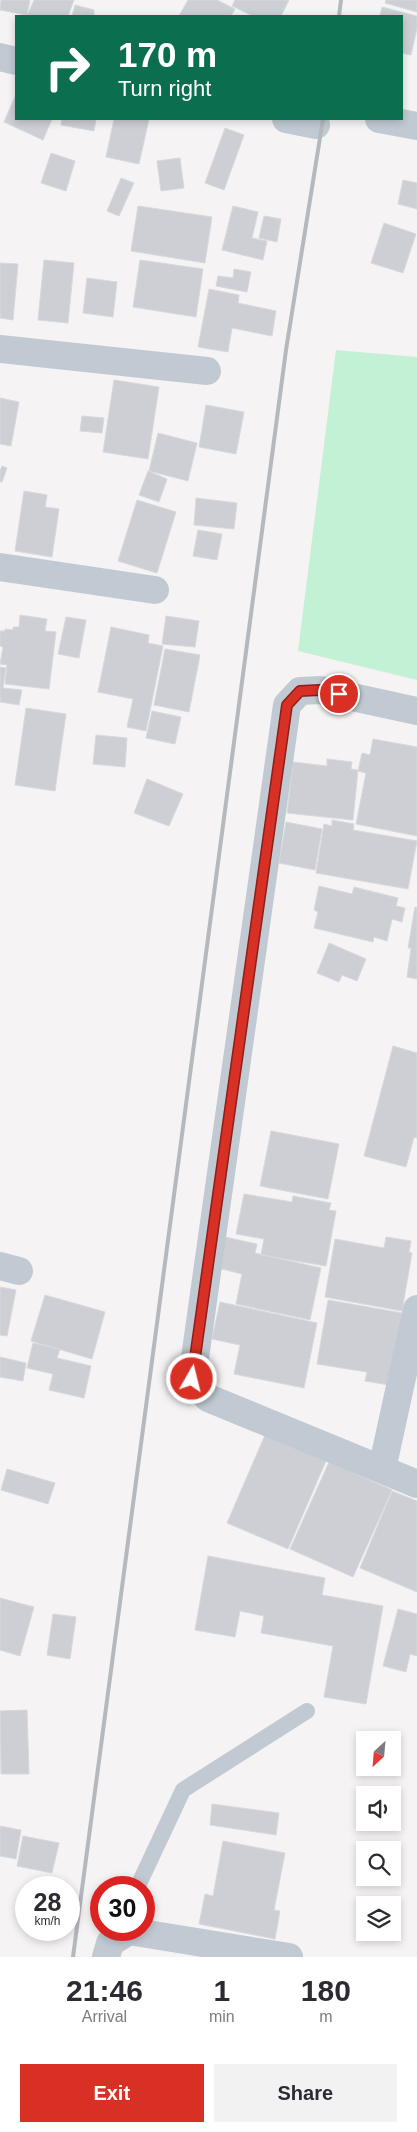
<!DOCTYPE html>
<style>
:root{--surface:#fff;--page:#f2f2f3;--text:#2b2b33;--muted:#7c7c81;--accent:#d93025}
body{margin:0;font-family:Helvetica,sans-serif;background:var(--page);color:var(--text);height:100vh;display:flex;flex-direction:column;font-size:19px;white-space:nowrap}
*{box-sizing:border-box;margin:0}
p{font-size:16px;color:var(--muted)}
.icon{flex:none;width:28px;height:28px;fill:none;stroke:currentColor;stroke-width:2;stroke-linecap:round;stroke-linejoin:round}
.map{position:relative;height:1957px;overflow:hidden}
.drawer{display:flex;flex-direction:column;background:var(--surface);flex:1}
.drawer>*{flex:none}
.top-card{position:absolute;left:15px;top:15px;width:388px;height:105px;border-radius:0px;box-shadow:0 2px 8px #0003;background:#0b6e4f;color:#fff;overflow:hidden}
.needle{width:32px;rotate:206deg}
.fabs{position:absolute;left:356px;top:1731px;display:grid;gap:10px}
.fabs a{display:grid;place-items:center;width:45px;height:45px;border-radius:0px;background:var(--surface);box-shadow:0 2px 8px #0003;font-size:25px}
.speed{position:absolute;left:15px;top:1876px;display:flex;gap:10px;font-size:25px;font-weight:700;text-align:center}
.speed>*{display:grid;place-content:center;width:65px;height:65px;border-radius:50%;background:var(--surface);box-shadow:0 2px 8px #0003;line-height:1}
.speed small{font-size:12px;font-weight:400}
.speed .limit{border:8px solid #d22;background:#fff;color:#111}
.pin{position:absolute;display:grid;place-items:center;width:42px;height:42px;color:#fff;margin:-21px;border:2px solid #fff;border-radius:50%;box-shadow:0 1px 5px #0007}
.me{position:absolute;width:55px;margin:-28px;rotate:8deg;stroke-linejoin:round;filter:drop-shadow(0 0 4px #0008)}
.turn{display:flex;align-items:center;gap:18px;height:105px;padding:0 20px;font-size:22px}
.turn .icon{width:65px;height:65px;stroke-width:2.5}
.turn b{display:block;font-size:35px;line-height:42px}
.eta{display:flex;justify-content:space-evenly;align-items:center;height:85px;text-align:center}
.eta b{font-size:30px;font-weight:600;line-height:35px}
.button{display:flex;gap:10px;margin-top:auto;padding:10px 20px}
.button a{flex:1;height:58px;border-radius:0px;background:var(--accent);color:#fff;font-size:20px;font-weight:600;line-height:58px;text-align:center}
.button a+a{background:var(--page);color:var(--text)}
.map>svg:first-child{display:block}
.green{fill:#c3f1d5}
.building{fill:#cdcfd5;stroke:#d7d9de}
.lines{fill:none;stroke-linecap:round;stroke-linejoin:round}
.service{stroke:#c1cad2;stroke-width:16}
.minor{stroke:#c1cad2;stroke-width:28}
.rail{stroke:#b5b8bd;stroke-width:4}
.route-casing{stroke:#8d1f18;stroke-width:12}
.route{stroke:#d93025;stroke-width:9}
</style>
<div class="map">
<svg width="417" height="1957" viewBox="0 0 417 1957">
<rect width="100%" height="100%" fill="#f5f3f3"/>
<path class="green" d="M 336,350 L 417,357 L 417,680 L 298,651 Z"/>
<path class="building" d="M 1,0 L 30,0 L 27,15 L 0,10 Z
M 34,0 L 74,0 L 68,16 L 27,16 Z
M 188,0 L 217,0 L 235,9 L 231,16 L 179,16 Z
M 235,0 L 289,0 L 281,16 L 253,16 L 232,6 Z
M 386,0 L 417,0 L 417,12 L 385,3 Z
M 75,5 L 94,10 L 94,16 L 72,16 Z
M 382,7 L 417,16 L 417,28 L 411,55 L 401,53 L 401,16 L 380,16 Z
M 16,94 L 16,119 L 52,119 L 43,140 L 4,122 Z
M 62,119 L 96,119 L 94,131 L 61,125 Z
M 114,119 L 149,119 L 139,164 L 106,157 Z
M 225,128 L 244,135 L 224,190 L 205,183 Z
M 51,153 L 75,161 L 66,191 L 41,183 Z
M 180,158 L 184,188 L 161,191 L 157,161 Z
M 121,178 L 134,183 L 119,216 L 107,211 Z
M 403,180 L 417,183 L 417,209 L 398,204 Z
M 138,206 L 212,217 L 205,263 L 131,251 Z
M 233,206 L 258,212 L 252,238 L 267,241 L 263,260 L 222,250 Z
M 264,216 L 281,219 L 277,242 L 259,238 Z
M 384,223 L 416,234 L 403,273 L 371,263 Z
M 44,260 L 74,263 L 68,323 L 38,320 Z
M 140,260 L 203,269 L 196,317 L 133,307 Z
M 0,263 L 18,264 L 13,320 L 0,318 Z
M 234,269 L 251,272 L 247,292 L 216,286 L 218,276 L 233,278 Z
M 87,278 L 117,282 L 113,317 L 83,313 Z
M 209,289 L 239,295 L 238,303 L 276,311 L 272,336 L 232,328 L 228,352 L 198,347 Z
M 114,380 L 159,387 L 148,459 L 103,452 Z
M 0,398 L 19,402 L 11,446 L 0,444 Z
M 206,405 L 244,412 L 236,454 L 199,447 Z
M 82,416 L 104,418 L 102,433 L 80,431 Z
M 158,433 L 197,443 L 188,481 L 149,471 Z
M 2,466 L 7,468 L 2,482 L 0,482 L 0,471 Z
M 148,471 L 167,479 L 159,502 L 139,495 Z
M 24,491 L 47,495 L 45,507 L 59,509 L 52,557 L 15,551 Z
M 196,498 L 237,503 L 234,529 L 194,525 Z
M 137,500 L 176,512 L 157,573 L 118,561 Z
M 198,530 L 222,534 L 217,560 L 193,556 Z
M 20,615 L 47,619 L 45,631 L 56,632 L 49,689 L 5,684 L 7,665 L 0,664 L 3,647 L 0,646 L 0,631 L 5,631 L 5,629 L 13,630 L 13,627 L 19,627 Z
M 166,616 L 199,621 L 195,647 L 162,644 Z
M 66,617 L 86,620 L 79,658 L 58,654 Z
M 111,627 L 149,635 L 148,643 L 163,646 L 146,731 L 127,727 L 133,699 L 98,692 Z
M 165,649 L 200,655 L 189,712 L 154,705 Z
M 0,667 L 6,668 L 3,688 L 22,690 L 19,705 L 0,702 Z
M 26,708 L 66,714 L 55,791 L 15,785 Z
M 152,711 L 181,717 L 175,744 L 146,738 Z
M 96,735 L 127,738 L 125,767 L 93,764 Z
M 373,739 L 417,747 L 417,836 L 356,824 L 366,773 L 358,771 L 362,753 L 370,755 Z
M 327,759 L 352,762 L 351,769 L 358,770 L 353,820 L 287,813 L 293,762 L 327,766 Z
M 147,779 L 183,794 L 169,826 L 134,813 Z
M 332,820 L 354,824 L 353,830 L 417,841 L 408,889 L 316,873 L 324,824 L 332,826 Z
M 286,822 L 322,829 L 315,870 L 279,863 Z
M 319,886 L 352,894 L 354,887 L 398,898 L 396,906 L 405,908 L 402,922 L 392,919 L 387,941 L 374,937 L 373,942 L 314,928 L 318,912 L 314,910 Z
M 415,907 L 417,908 L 417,979 L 407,977 L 411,948 L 408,948 Z
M 329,943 L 366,959 L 357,981 L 342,975 L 339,982 L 317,973 Z
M 393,1046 L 417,1053 L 417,1138 L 414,1137 L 406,1167 L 364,1156 Z
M 271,1131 L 339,1144 L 328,1199 L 260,1186 Z
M 244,1194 L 292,1202 L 293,1196 L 331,1203 L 329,1210 L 336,1211 L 326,1266 L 261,1255 L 264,1239 L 236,1234 Z
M 225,1237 L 257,1244 L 255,1253 L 321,1268 L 310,1320 L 236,1304 L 242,1274 L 218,1268 Z
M 386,1237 L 411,1241 L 409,1252 L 412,1253 L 402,1311 L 325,1297 L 335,1239 L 384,1248 Z
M 0,1287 L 16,1290 L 7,1336 L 0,1335 Z
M 45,1295 L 105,1312 L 92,1359 L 31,1341 Z
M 328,1300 L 402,1313 L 389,1385 L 365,1381 L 367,1372 L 317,1364 Z
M 220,1302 L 317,1323 L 304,1388 L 234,1374 L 240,1345 L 212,1339 Z
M 33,1343 L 60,1349 L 57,1358 L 91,1366 L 84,1398 L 49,1390 L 53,1374 L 27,1368 Z
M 0,1357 L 26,1363 L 23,1381 L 0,1377 Z
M 265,1435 L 326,1461 L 288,1549 L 227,1523 Z
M 329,1462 L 392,1490 L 353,1577 L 290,1549 Z
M 7,1469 L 55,1483 L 48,1504 L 1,1490 Z
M 392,1491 L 417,1501 L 417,1592 L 360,1568 Z
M 208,1556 L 325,1578 L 322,1595 L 383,1606 L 366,1704 L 324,1697 L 333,1646 L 261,1633 L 264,1616 L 240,1611 L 235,1637 L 195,1630 Z
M 0,1598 L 34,1607 L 20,1656 L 0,1650 Z
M 398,1609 L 417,1614 L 417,1656 L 410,1654 L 406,1672 L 383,1666 Z
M 53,1614 L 76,1617 L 70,1659 L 47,1655 Z
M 27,1710 L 29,1774 L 1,1774 L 0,1711 Z
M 212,1804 L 279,1813 L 276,1835 L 210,1825 Z
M 0,1826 L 21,1830 L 16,1859 L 0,1856 Z
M 23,1836 L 59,1843 L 52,1873 L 17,1866 Z
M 223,1841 L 285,1853 L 274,1910 L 280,1911 L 275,1939 L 199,1924 L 205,1894 L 213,1896 Z"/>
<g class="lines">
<path class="service" d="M 137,1888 L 183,1790 L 307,1711"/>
<path class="minor" d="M 0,57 L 16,61
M 286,119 L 316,125
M 379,119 L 417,126
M 0,349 L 207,371
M 0,567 L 155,590
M 417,711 L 320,690 L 300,691 L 287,705 L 192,1379 L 208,1398 L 417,1484
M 0,1266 L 19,1271
M 382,1469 L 417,1309
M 106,1957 L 110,1943 L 129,1931 L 289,1957"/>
<path class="rail" d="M 339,16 L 341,0
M 73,1957 L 286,350 L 323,119"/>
</g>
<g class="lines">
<defs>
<path id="route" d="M 192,1379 L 287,705 L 300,691 L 320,690 L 339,694"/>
</defs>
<use href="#route" class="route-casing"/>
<use href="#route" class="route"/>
</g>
</svg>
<div class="fabs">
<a><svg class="needle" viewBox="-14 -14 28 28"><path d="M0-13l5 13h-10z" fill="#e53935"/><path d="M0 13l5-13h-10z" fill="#7c7c81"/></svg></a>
<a><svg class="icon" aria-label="sound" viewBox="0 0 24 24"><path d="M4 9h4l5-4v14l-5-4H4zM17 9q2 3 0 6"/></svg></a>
<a><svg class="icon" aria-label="search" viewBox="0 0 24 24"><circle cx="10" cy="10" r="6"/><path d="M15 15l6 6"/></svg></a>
<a><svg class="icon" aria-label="layers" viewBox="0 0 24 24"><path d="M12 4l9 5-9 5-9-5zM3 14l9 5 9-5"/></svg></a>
</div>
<div class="speed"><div>28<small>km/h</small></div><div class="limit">30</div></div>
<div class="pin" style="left:339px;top:694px;background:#d93025"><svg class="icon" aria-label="arrive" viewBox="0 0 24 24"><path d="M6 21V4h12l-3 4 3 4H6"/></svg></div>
<svg class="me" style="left:192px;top:1379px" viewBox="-20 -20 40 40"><circle r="17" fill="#d93025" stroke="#fff" stroke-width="3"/><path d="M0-11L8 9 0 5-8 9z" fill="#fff"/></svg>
<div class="top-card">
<div class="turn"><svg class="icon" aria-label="right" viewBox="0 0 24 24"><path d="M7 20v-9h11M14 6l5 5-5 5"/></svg><div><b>170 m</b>Turn right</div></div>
</div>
</div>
<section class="drawer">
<div class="eta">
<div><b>21:46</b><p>Arrival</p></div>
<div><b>1</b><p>min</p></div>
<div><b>180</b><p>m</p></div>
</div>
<div class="button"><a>Exit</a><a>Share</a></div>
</section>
